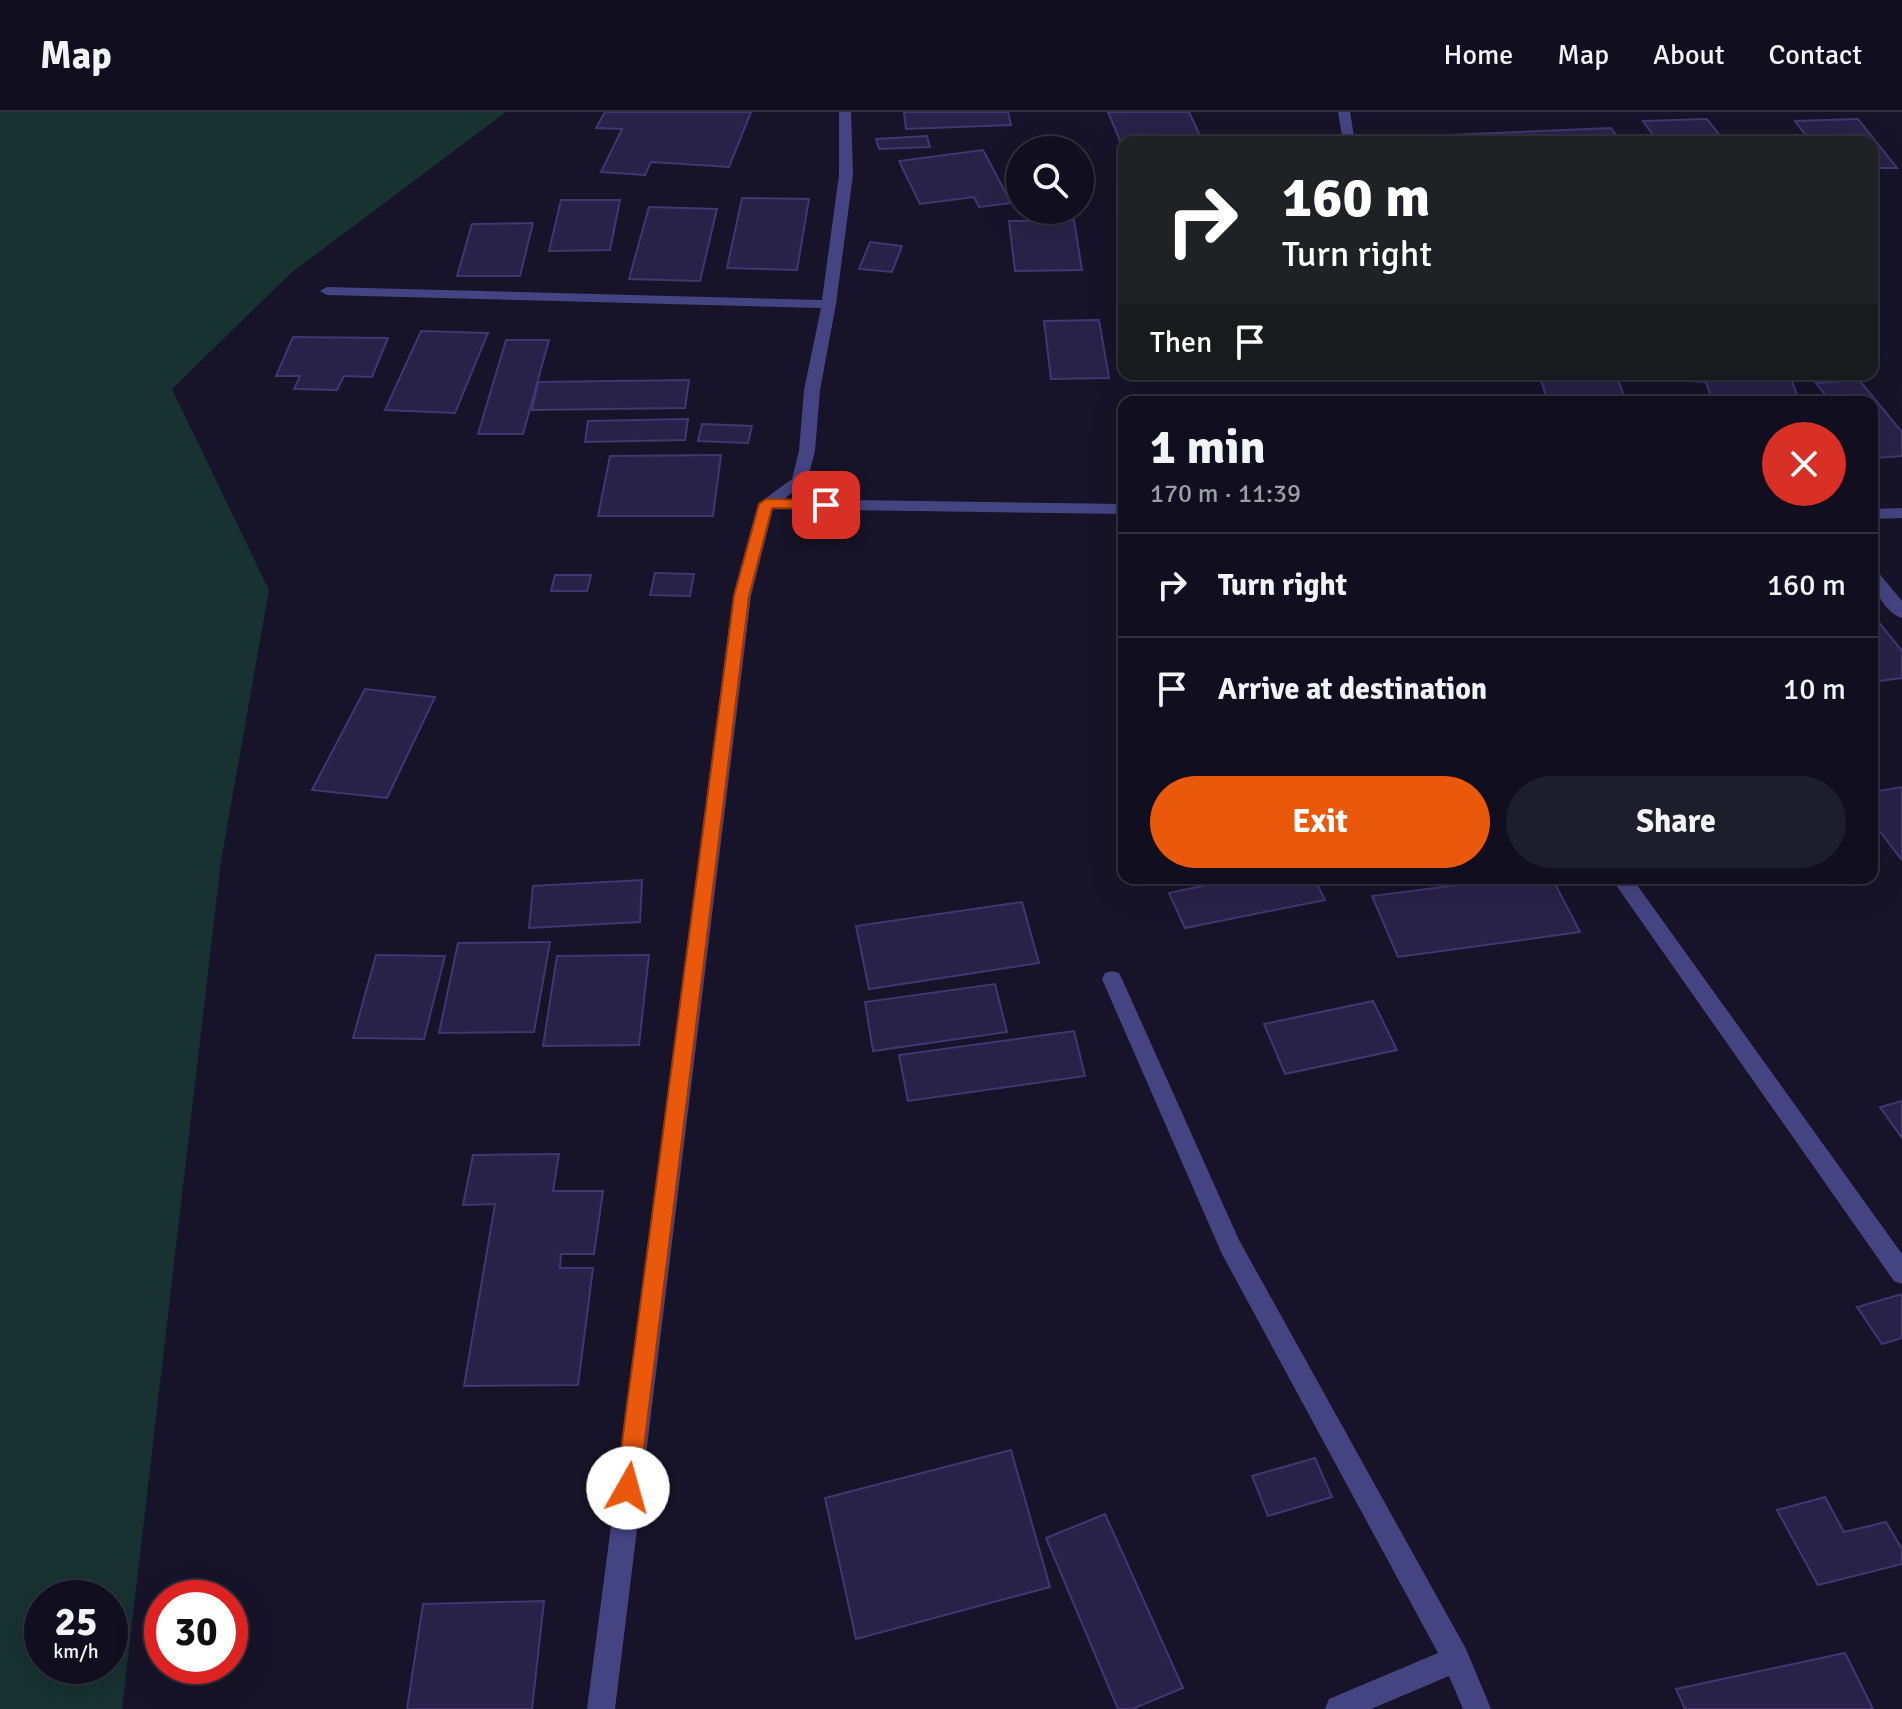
<!DOCTYPE html>
<meta charset="utf-8">
<style>
:root{--surface:#110f1f;--page:#1e1d2c;--text:#f1f3f6;--muted:#9c9ca4;--line:#302f3d;--accent:#ea580c}
body{margin:0;font-family:Signika,sans-serif;background:var(--page);color:var(--text);height:100vh;display:flex;flex-direction:column;font-size:30px;white-space:nowrap}
*{box-sizing:border-box;margin:0}
p{font-size:26px;color:var(--muted)}
.icon{flex:none;width:44px;height:44px;fill:none;stroke:currentColor;stroke-width:2;stroke-linecap:round;stroke-linejoin:round}
.map{position:relative;flex:1;overflow:hidden}
.side{position:absolute;left:1118px;top:284px;width:760px;height:488px;display:flex;flex-direction:column;background:var(--surface);border-radius:16px;box-shadow:0 8px 32px #0002,0 0 0 2px var(--line)}
.side>*{flex:none}
.hud{position:absolute;left:1118px;top:24px;width:760px;height:244px;border-radius:16px;box-shadow:0 8px 32px #0002,0 0 0 2px var(--line);background:#202124;color:#fff;overflow:hidden}
.controls{position:absolute;left:1006px;top:24px;display:grid;gap:16px}
.controls a{display:grid;place-items:center;width:88px;height:88px;border-radius:50%;background:var(--surface);box-shadow:0 8px 32px #0002,0 0 0 2px var(--line);font-size:40px}
.speed{position:absolute;left:24px;top:1468px;display:flex;gap:16px;font-size:40px;font-weight:700;text-align:center}
.speed>*{display:grid;place-content:center;width:104px;height:104px;border-radius:50%;background:var(--surface);box-shadow:0 8px 32px #0002,0 0 0 2px var(--line);line-height:1}
.speed small{font-size:20px;font-weight:400}
.speed .limit{border:12px solid #d22;background:#fff;color:#111}
.pin{position:absolute;display:grid;place-items:center;width:68px;height:68px;color:#fff;margin:-34px;border-radius:16px;box-shadow:0 4px 12px #0006}
.me{position:absolute;width:88px;margin:-44px;rotate:7deg;stroke-linejoin:round;filter:drop-shadow(0 0 6px #0008)}
.turn{display:flex;align-items:center;gap:28px;height:168px;padding:0 32px;font-size:36px}
.turn .icon{width:104px;height:104px;stroke-width:2.5}
.turn b{display:block;font-size:56px;line-height:68px}
.then{display:flex;align-items:center;height:76px;padding:0 32px;background:#0003;gap:16px;font-size:30px}
.round{display:grid;place-items:center;flex:none;width:84px;height:84px;border-radius:42px;background:var(--page)}
.summary{display:flex;align-items:center;justify-content:space-between;height:136px;padding:0 32px}
h1{font-size:48px;font-weight:700;line-height:60px}
.primary-button{display:flex;gap:16px;margin-top:auto;padding:16px 32px}
.primary-button a{flex:1;height:92px;border-radius:48px;background:var(--accent);color:#fff;font-size:32px;font-weight:700;line-height:92px;text-align:center}
.primary-button a+a{background:var(--page);color:var(--text)}
ul{padding:0;list-style:none}
li{display:flex;align-items:center;gap:24px;height:104px;padding:0 32px;border-top:2px solid var(--line)}
li div{flex:1}
li b{display:block;font-size:30px}
li em{font-style:normal}
header{display:flex;align-items:center;gap:48px;box-sizing:border-box;height:112px;padding:0 40px;background:var(--surface);border-bottom:2px solid var(--line)}
header strong{font-size:38px}
nav{display:flex;gap:44px;margin-inline-start:auto;font-size:28px}
.map>svg:first-child{display:block}
.green{fill:#173231;fill-rule:evenodd}
.building{fill:#292248;stroke:#413671;stroke-width:2}
.lines{fill:none;stroke-linecap:round;stroke-linejoin:round}
.street{fill:#454483;fill-rule:evenodd}
.route{fill:#ea580c;stroke:#983908;stroke-width:2}
</style>
<header>
<strong>Map</strong>
<nav><a>Home</a><a>Map</a><a>About</a><a>Contact</a></nav>
</header>
<div class="map">
<svg width="1902" height="1597" viewBox="0 0 1902 1597">
<rect width="100%" height="100%" fill="#171429"/>
<path class="green" d="M 0,0 L 506,0 L 291,161 L 172,277 L 269,478 L 221,749 L 122,1597 L 0,1597 ZM 42,1486 L 110,1486 L 110,1554 L 42,1554 Z"/>
<path class="building" d="M 605,0 L 751,0 L 729,55 L 651,50 L 645,63 L 601,60 L 622,17 L 596,16 Z
M 904,0 L 1008,0 L 1011,13 L 906,17 Z
M 1108,0 L 1189,0 L 1203,30 L 1124,30 L 1124,38 Z
M 1707,7 L 1725,30 L 1658,30 L 1643,9 Z
M 1858,7 L 1897,56 L 1872,56 L 1872,30 L 1811,30 L 1795,9 Z
M 1611,16 L 1621,30 L 1427,30 L 1424,24 Z
M 927,24 L 930,35 L 879,37 L 876,27 Z
M 983,38 L 1011,91 L 979,95 L 974,85 L 920,92 L 899,49 Z
M 742,86 L 809,87 L 797,158 L 727,156 Z
M 561,88 L 620,88 L 610,138 L 549,139 Z
M 649,95 L 717,97 L 700,169 L 629,167 Z
M 1074,108 L 1082,158 L 1015,159 L 1009,109 Z
M 533,111 L 520,164 L 457,164 L 472,112 Z
M 870,130 L 902,134 L 892,160 L 859,157 Z
M 1099,208 L 1109,266 L 1051,267 L 1044,209 Z
M 421,219 L 488,221 L 455,301 L 385,298 Z
M 293,225 L 388,226 L 372,265 L 344,264 L 337,278 L 294,277 L 300,264 L 276,264 Z
M 506,228 L 549,228 L 523,322 L 478,322 Z
M 1539,262 L 1616,262 L 1626,290 L 1548,290 Z
M 1670,262 L 1789,262 L 1798,285 L 1767,283 L 1770,290 L 1713,290 L 1706,270 L 1672,268 Z
M 689,268 L 685,296 L 532,298 L 538,270 Z
M 1859,268 L 1902,320 L 1902,344 L 1875,346 L 1872,342 L 1872,290 L 1831,290 L 1816,271 Z
M 688,307 L 685,328 L 585,330 L 588,309 Z
M 702,312 L 752,314 L 748,331 L 698,329 Z
M 721,343 L 713,404 L 598,404 L 610,344 Z
M 655,461 L 694,462 L 690,484 L 650,483 Z
M 555,463 L 591,463 L 587,479 L 551,479 Z
M 1873,503 L 1902,539 L 1902,566 L 1872,570 Z
M 365,577 L 435,585 L 387,686 L 312,678 Z
M 1902,675 L 1902,747 L 1901,747 L 1872,709 L 1872,680 Z
M 1240,766 L 1314,766 L 1325,788 L 1185,816 L 1169,781 Z
M 1512,766 L 1552,766 L 1580,820 L 1398,845 L 1372,784 Z
M 642,768 L 640,810 L 529,816 L 533,774 Z
M 1022,790 L 1039,851 L 869,877 L 856,814 Z
M 550,830 L 534,920 L 439,921 L 458,831 Z
M 376,843 L 445,844 L 424,927 L 353,926 Z
M 649,843 L 639,933 L 543,934 L 557,844 Z
M 995,872 L 1007,920 L 873,939 L 865,890 Z
M 1373,889 L 1397,938 L 1285,962 L 1264,912 Z
M 1074,919 L 1085,964 L 908,989 L 899,943 Z
M 1902,989 L 1902,1026 L 1880,995 Z
M 559,1042 L 553,1079 L 603,1079 L 594,1142 L 561,1142 L 560,1156 L 593,1156 L 578,1273 L 464,1274 L 495,1092 L 463,1093 L 473,1043 Z
M 1902,1182 L 1902,1226 L 1882,1232 L 1857,1195 Z
M 1011,1338 L 1050,1475 L 856,1527 L 825,1386 Z
M 1315,1346 L 1332,1385 L 1268,1404 L 1252,1364 Z
M 1825,1385 L 1844,1420 L 1886,1410 L 1902,1437 L 1902,1452 L 1818,1473 L 1777,1398 Z
M 1105,1402 L 1183,1576 L 1132,1597 L 1118,1597 L 1046,1426 Z
M 544,1489 L 532,1597 L 407,1597 L 423,1492 Z
M 1845,1541 L 1873,1597 L 1685,1597 L 1676,1577 Z"/>
<g class="lines">
<path class="street" d="M 839,0 L 851,0 L 853,63 L 836,192 L 820,278 L 815,339 L 807,369 L 784,387 L 1124,392 L 1124,402 L 773,397 L 751,484 L 615,1597 L 587,1597 L 733,484 L 758,392 L 792,367 L 799,339 L 804,278 L 821,196 L 327,183 L 320,179 L 327,175 L 822,188 L 839,63 Z
M 1338,0 L 1350,0 L 1355,30 L 1343,30 Z
M 1902,396 L 1902,406 L 1872,407 L 1872,397 Z
M 1872,458 L 1878,460 L 1902,489 L 1902,506 C 1884,500 1872,476 1872,458 Z
M 1611,766 L 1632,766 L 1902,1142 L 1902,1172 L 1894,1169 Z
M 1112,859 L 1119,861 L 1122,867 L 1239,1128 L 1466,1537 L 1491,1597 L 1463,1597 L 1449,1564 L 1371,1597 L 1325,1597 L 1329,1587 L 1438,1541 L 1222,1142 L 1102,867 L 1105,861 Z"/>
</g>
<path class="route" d="M 766,387 L 826,388 L 833,393 L 826,397 L 772,396 L 749,484 L 639,1376 L 636,1384 L 628,1388 L 620,1384 L 616,1376 L 734,484 L 759,392 Z"/>
</svg>
<div class="controls">
<a><svg class="icon" aria-label="search" viewBox="0 0 24 24"><circle cx="10" cy="10" r="6"/><path d="M15 15l6 6"/></svg></a>
</div>
<div class="speed"><div>25<small>km/h</small></div><div class="limit">30</div></div>
<div class="pin" style="left:826px;top:393px;background:#d93025"><svg class="icon" aria-label="arrive" viewBox="0 0 24 24"><path d="M6 21V4h12l-3 4 3 4H6"/></svg></div>
<svg class="me" style="left:628px;top:1376px" viewBox="-20 -20 40 40"><circle r="19" fill="#fff"/><path d="M0-13L10 11 0 6-10 11z" fill="#ea580c"/></svg>
<div class="hud">
<div class="turn"><svg class="icon" aria-label="right" viewBox="0 0 24 24"><path d="M7 20v-9h11M14 6l5 5-5 5"/></svg><div><b>160 m</b>Turn right</div></div>
<div class="then">Then<svg class="icon" aria-label="arrive" viewBox="0 0 24 24"><path d="M6 21V4h12l-3 4 3 4H6"/></svg></div>
</div>
<section class="side">
<div class="summary"><div><h1>1 min</h1><p>170 m · 11:39</p></div><a class="round" style="background:#d93025;color:#fff"><svg class="icon" aria-label="close" viewBox="0 0 24 24"><path d="M6 6l12 12M18 6L6 18"/></svg></a></div>
<ul>
<li><svg class="icon" aria-label="right" viewBox="0 0 24 24"><path d="M7 20v-9h11M14 6l5 5-5 5"/></svg><div><b>Turn right</b></div><em>160 m</em></li>
<li><svg class="icon" aria-label="arrive" viewBox="0 0 24 24"><path d="M6 21V4h12l-3 4 3 4H6"/></svg><div><b>Arrive at destination</b></div><em>10 m</em></li>
</ul>
<div class="primary-button"><a>Exit</a><a>Share</a></div>
</section>
</div>
